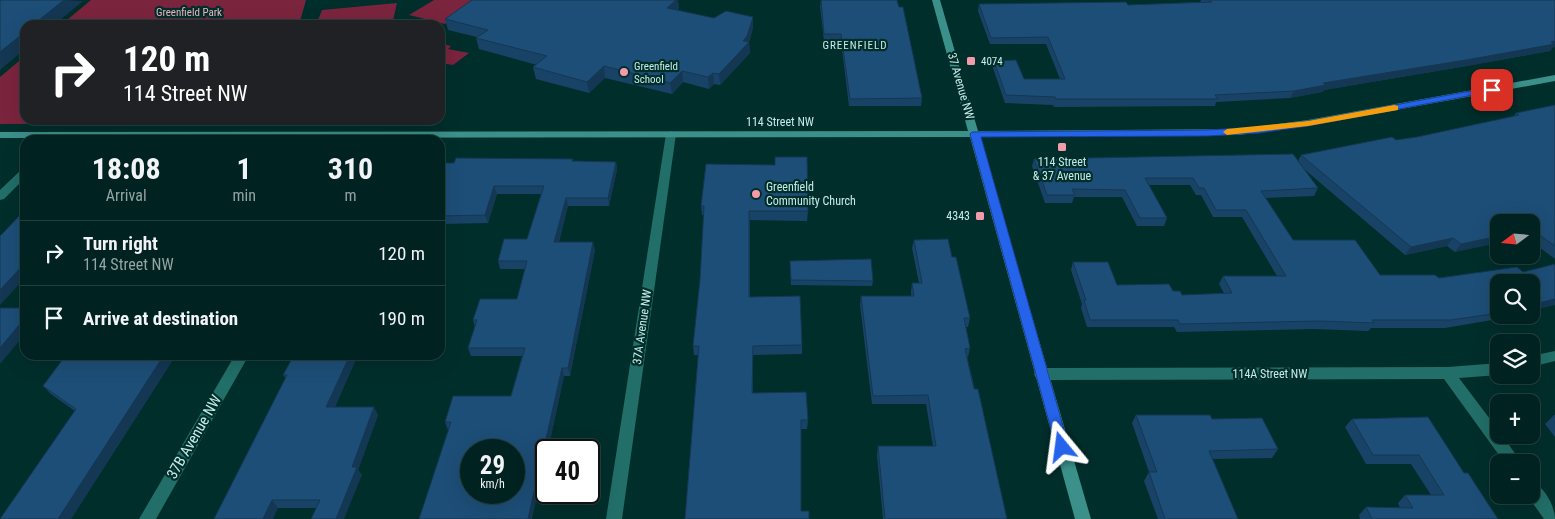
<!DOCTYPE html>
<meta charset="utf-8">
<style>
:root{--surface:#002220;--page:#0a2a29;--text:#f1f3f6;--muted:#95a4a5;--line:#223f3e}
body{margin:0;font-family:"Roboto Condensed",sans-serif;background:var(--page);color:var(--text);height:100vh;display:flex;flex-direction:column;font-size:19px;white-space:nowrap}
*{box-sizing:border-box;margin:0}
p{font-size:16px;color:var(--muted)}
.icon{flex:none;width:28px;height:28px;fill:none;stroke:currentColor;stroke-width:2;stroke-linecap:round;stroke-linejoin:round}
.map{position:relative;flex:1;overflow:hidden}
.panel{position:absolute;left:20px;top:135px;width:425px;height:225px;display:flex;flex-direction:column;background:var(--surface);border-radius:15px;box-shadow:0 5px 20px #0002,0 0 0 1px var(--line)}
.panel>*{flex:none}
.top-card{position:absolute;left:20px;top:20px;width:425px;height:105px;border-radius:15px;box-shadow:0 5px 20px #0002,0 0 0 1px var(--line);background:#202124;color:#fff;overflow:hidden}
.needle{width:32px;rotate:254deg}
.buttons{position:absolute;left:1490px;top:214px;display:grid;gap:10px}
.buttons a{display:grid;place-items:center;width:50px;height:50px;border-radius:10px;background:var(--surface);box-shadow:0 5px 20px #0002,0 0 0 1px var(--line);font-size:25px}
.speed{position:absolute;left:460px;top:439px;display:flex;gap:10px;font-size:25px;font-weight:700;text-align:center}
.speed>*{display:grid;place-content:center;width:65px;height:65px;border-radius:50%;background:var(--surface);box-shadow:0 5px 20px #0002,0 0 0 1px var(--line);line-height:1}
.speed small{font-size:12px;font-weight:400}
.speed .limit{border:2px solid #111;border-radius:8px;background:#fff;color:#111}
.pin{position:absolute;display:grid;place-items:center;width:42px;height:42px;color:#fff;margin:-21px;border-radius:10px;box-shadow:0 2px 8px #0006}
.me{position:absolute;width:55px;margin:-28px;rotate:344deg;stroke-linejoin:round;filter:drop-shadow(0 0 4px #0008)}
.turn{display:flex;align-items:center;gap:18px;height:105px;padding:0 20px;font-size:22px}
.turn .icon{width:65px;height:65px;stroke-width:2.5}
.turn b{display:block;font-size:35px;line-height:42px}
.eta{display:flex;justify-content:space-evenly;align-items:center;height:85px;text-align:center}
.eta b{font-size:30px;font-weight:700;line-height:35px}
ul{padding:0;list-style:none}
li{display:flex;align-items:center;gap:15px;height:65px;padding:0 20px;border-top:1px solid var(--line)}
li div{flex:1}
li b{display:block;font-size:19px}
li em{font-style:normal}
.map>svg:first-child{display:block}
.green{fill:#7b243d}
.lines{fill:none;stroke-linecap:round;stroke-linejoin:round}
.street{fill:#226e68;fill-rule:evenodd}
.secondary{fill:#3b918a;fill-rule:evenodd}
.wall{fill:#194366}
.shaded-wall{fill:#143753}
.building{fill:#1d4e77;stroke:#143753;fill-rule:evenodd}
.route{fill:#2563eb;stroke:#184099}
.slow{fill:#f59e0b}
.poi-dot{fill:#f39aab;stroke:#002e2b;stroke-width:2}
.labels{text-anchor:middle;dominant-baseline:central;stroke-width:4.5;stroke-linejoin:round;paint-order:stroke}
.far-park-label{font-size:11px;fill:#efb4be;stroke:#002e2b}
.far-neighbourhood-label{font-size:11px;letter-spacing:1px;fill:#c5ebe6;stroke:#002e2b}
.far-poi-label{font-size:11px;fill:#c5ebe6;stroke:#002e2b;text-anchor:start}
.street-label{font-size:12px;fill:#c5ebe6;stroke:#002e2b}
.poi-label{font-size:12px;fill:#c5ebe6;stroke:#002e2b}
.near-street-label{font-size:15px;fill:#c5ebe6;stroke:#002e2b}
</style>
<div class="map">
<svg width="1555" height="519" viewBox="0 0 1555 519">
<rect width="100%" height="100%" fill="#002e2b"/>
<path class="green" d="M 91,0 L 306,0 L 299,25 L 61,25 Z
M 434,0 L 481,0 L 445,24 L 409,15 Z
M 397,3 L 392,25 L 316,25 L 322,10 Z
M 440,43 L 451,46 L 448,49 L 469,53 L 453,65 L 440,63 Z
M 25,56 L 25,120 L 273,120 L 272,123 L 0,124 L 0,77 Z"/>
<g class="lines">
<path class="street" d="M 671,131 L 676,134 L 622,519 L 606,519 L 666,134 Z
M 25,169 L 25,178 L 4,199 L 0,200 L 0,190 L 21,170 Z
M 1555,351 L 1555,361 L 1531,367 L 1531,356 Z
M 235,355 L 249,355 L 156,519 L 139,519 Z
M 1499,363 L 1499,375 L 1459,378 L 1499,431 L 1499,435 L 1502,435 L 1521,462 L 1504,462 L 1444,379 L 1041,380 L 1036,378 L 1034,374 L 1036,370 L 1041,368 L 1448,367 Z
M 1531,481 C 1544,486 1555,506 1555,519 L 1544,519 L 1527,495 L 1531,495 Z"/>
<path class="secondary" d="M 932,0 L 940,0 L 978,131 L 1239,129 L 1308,120 L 1555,75 L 1555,81 L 1308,126 L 1239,135 L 980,137 L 1091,519 L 1075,519 L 970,137 L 0,138 L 0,132 L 968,131 Z"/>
</g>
<path class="wall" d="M 472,0 L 678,0 L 679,9 L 678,10 L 753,28 L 749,42 L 750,53 L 720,85 L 714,84 L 709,89 L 683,82 L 672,94 L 605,78 L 589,93 L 536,79 L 533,67 L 537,65 L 479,49 L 476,38 L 477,37 L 448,30 L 445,19 Z
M 821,0 L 922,98 L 921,106 L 849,106 L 841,41 L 824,41 L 820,7 Z
M 1201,0 L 1555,0 L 1555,47 L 1553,47 L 1550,51 L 1467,66 L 1324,90 L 1322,92 L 1290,98 L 1216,102 L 1215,106 L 1054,107 L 1053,105 L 1005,103 L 993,68 L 994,61 L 1024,79 L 1060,79 L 1046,44 L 990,44 L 978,11 L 979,4 L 1128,5 L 1200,2 Z
M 1555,105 L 1555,259 L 1531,241 L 1531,222 L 1455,252 L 1447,246 L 1405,255 L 1304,169 L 1318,188 L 1314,196 L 1266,198 L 1293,240 L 1380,275 L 1499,282 L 1499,315 L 1516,315 L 1498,319 L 1445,328 L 1371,328 L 1368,331 L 1314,329 L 1177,332 L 1174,327 L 1087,327 L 1081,308 L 1082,304 L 1071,270 L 1073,262 L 1117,285 L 1173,291 L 1182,295 L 1224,293 L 1219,284 L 1223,276 L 1277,276 L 1242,217 L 1213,217 L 1201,195 L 1196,195 L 1190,185 L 1149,185 L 1167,218 L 1164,226 L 1137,226 L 1122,197 L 1074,197 L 1072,203 L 1045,203 L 1032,166 L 1034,159 L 1298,161 L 1301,155 L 1417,137 L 1513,117 L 1516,113 Z
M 573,161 L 616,162 L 617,170 L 609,206 L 568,206 L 559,242 L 595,250 L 570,376 L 564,376 L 548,450 L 448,430 L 445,422 L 511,396 L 522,356 L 471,356 L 468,348 L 475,327 L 473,320 L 517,299 L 525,269 L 500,269 L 498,261 L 527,239 L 541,194 L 497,194 L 488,223 L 440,224 L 440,163 Z
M 701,206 L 808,211 L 807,221 L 750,220 L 750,297 L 802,345 L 802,354 L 753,355 L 753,393 L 808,420 L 807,429 L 801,429 L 685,519 L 698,355 L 694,355 L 693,346 L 700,280 L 704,215 L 702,215 Z
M 914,240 L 952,257 L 970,318 L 968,327 L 966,327 L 970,348 L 968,357 L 967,357 L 1007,519 L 883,519 L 877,455 L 878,446 L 933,446 L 926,404 L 872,404 L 860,305 L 861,296 L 911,296 L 911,292 L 912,283 L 919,283 L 912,248 Z
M 790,261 L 873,281 L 872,286 L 791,285 Z
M 66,355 L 176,355 L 71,519 L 0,519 L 75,411 L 51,394 L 43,386 Z
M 294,355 L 409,355 L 407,360 L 356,359 L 335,407 L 378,415 L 358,470 L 362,475 L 316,508 L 278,508 L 214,519 L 286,378 L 283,375 Z
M 1136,415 L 1212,419 L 1278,449 L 1272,458 L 1213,459 L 1238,519 L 1158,519 L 1144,481 L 1149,472 L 1132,423 Z
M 1554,415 L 1555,415 L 1555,437 L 1545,424 Z
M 1352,419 L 1464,473 L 1498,519 L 1360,519 L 1359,515 L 1366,507 L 1400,508 L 1398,503 L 1405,495 L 1431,495 L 1411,464 L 1366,464 L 1345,427 Z"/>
<path class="shaded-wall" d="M 64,0 L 83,1 L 54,25 L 33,25 Z
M 676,0 L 678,0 L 679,9 L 669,18 L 667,8 Z
M 753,17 L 753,28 L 748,43 L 749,42 L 750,53 L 720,85 L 719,74 L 743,41 Z
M 25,32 L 25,49 L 0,70 L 0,52 Z
M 1555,41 L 1555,47 L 1553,47 L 1550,51 L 1467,66 L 1324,90 L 1322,92 L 1290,98 L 1294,91 L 1323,83 Z
M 604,66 L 605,78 L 589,93 L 587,82 Z
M 682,71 L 683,82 L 672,94 L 670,83 Z
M 713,73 L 714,84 L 709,89 L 708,77 Z
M 616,162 L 617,170 L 609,206 L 608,198 Z
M 494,186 L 497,194 L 488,223 L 485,215 Z
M 566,198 L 568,206 L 556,250 L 554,242 Z
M 1499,236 L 1499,243 L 1455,252 L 1461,244 Z
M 1453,238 L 1447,246 L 1405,255 L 1411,247 Z
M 441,240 L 444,248 L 440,257 L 440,242 Z
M 593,242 L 595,250 L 570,376 L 568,368 Z
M 25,263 L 25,278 L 0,305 L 0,290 Z
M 1555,299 L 1555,305 L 1531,311 L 1531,305 Z
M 1502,315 L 1516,315 L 1498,319 Z
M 25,318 L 25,334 L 0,364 L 0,348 Z
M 164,355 L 176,355 L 71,519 L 58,519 Z
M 350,355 L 353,355 L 356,359 L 331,415 L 326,407 Z
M 405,355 L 409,355 L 407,360 Z
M 562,368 L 564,376 L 548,450 L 546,450 L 546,456 L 532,519 L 528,519 Z
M 374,407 L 378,415 L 358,470 L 362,475 L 344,519 L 336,519 L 352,467 Z
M 272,500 L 278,508 L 273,519 L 263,519 Z"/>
<path class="building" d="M 0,0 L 64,0 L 33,25 L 25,25 L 25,32 L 0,52 Z
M 472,0 L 676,0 L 667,8 L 714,18 L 726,11 L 753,17 L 747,36 L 743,41 L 749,42 L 719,74 L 713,73 L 708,77 L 682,71 L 670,83 L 604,66 L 587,82 L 533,67 L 547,56 L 476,38 L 488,30 L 445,19 Z
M 821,0 L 897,0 L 899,7 L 903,7 L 922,98 L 850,99 L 841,34 L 824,34 Z
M 1209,0 L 1555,0 L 1555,41 L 1551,42 L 1555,44 L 1472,59 L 1323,83 L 1326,85 L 1294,91 L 1215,95 L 1218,99 L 1056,99 L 1055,97 L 1006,95 L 994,61 L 1016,60 L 1024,79 L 1065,79 L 1048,37 L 991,38 L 979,4 L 1126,2 L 1128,5 L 1212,2 Z
M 1555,105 L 1555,246 L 1531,229 L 1531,222 L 1499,222 L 1499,236 L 1461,244 L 1453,238 L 1411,247 L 1301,155 L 1392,137 L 1396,140 L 1417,137 L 1519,115 L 1516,113 Z
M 1293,154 L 1318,188 L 1261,191 L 1293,240 L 1355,240 L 1380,275 L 1435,275 L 1439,278 L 1517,267 L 1523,272 L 1555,264 L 1555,299 L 1531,305 L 1531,282 L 1499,282 L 1499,313 L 1451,320 L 1372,320 L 1374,323 L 1320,321 L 1180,324 L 1178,320 L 1090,320 L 1084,300 L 1086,300 L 1073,262 L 1108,262 L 1117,285 L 1169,284 L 1173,291 L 1180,291 L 1182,295 L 1232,293 L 1223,276 L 1286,276 L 1246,210 L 1216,210 L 1204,188 L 1199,188 L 1193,178 L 1145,178 L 1167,218 L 1140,218 L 1125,190 L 1072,189 L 1075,195 L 1047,195 L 1034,159 Z
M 775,157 L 807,157 L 808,211 L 749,211 L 749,297 L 800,296 L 802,345 L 753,346 L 752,393 L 806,392 L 808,420 L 801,420 L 801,511 L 809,511 L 809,519 L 685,519 L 699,346 L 693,346 L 700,280 L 704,206 L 701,206 L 706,164 L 775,165 Z
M 456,158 L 573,159 L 572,161 L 616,162 L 608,198 L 566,198 L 554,242 L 593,242 L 568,368 L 562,368 L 528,519 L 419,519 L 451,422 L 445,422 L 453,396 L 511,396 L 525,348 L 468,348 L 477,320 L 473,320 L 480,299 L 517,299 L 527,261 L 498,261 L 504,239 L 527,239 L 544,186 L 494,186 L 485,215 L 440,216 L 440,163 L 454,163 ZM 471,450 L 514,450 L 514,492 L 471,492 Z
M 25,210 L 25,263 L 0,290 L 0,236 Z
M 948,239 L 952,257 L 956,257 L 970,318 L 964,318 L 970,348 L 965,349 L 974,389 L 978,389 L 1007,519 L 885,519 L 878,446 L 936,446 L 928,395 L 873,396 L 861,296 L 914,296 L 912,283 L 922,283 L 914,240 Z
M 871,259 L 873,281 L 791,280 L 790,261 Z
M 0,308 L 25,308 L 25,318 L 0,348 Z
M 66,355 L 164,355 L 58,519 L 0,519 L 76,409 L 43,386 Z
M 294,355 L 350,355 L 326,407 L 374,407 L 352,467 L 357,467 L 336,519 L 311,519 L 320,500 L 272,500 L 263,519 L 214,519 L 287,375 L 283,375 Z
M 1136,415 L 1210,415 L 1212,419 L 1262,418 L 1278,449 L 1209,451 L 1238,519 L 1165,519 L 1149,472 L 1157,472 Z
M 1428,417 L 1464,473 L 1468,473 L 1498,519 L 1372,519 L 1366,507 L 1413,508 L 1405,495 L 1444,495 L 1419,455 L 1373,455 L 1352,419 Z"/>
<path class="route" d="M 1492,87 L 1497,90 L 1495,91 L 1308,126 L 1259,133 L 1207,136 L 981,137 L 1069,447 L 1067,451 L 1057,451 L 970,134 L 972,132 L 1207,130 L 1259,127 L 1308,121 Z"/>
<path class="slow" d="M 1394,105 L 1398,106 L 1398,110 L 1308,126 L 1227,135 L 1223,132 L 1227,129 L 1308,121 Z"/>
<g class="poi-dot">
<rect x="966" y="56" width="10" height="10" rx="2.5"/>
<circle cx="624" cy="72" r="5"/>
<rect x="1057" y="142" width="10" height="10" rx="2.5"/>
<circle cx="756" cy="194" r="5"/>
<rect x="975" y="211" width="10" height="10" rx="2.5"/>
</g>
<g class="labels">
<g class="far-park-label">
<text x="189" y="12">Greenfield Park</text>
</g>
<g class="far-neighbourhood-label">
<text x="855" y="45">GREENFIELD</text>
</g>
<g class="far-poi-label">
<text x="981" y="61">4074</text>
<text x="634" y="66">Greenfield<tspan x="634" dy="13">School</tspan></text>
</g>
<g class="street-label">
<text transform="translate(961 86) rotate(74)">37 Avenue NW</text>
<text x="780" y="122">114 Street NW</text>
<text transform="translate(642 327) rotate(-82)">37A Avenue NW</text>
<text x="1270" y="374">114A Street NW</text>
</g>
<g class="poi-label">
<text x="1062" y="162">114 Street<tspan x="1062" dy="14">&amp; 37 Avenue</tspan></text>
<text x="766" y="187" text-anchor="start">Greenfield<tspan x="766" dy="14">Community Church</tspan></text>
<text x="970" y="216" text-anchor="end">4343</text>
</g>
<g class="near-street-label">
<text transform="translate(194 437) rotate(-60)">37B Avenue NW</text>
</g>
</g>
</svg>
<div class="buttons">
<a><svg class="needle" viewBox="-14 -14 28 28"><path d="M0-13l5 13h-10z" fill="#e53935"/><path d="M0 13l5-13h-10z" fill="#95a4a5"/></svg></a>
<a><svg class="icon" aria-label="search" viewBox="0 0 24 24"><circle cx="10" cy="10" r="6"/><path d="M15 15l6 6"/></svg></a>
<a><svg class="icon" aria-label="layers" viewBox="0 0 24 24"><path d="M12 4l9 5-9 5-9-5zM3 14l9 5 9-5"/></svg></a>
<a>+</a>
<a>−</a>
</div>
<div class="speed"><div>29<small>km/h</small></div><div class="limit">40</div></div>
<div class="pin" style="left:1492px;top:90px;background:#d93025"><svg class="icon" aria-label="arrive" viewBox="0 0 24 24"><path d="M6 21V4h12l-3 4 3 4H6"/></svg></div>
<svg class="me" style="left:1062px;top:447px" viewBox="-20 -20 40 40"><path d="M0-17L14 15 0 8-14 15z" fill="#2563eb" stroke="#fff" stroke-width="4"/></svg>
<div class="top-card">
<div class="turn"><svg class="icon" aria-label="right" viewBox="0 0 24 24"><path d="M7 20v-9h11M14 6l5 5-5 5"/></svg><div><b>120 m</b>114 Street NW</div></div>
</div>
<section class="panel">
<div class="eta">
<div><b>18:08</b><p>Arrival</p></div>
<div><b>1</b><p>min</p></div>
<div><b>310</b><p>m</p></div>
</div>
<ul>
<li><svg class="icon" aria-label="right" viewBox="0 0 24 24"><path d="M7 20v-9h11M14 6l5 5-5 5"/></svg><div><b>Turn right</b><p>114 Street NW</p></div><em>120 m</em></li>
<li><svg class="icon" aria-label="arrive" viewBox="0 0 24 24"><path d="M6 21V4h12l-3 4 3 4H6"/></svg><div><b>Arrive at destination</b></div><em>190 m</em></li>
</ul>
</section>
</div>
